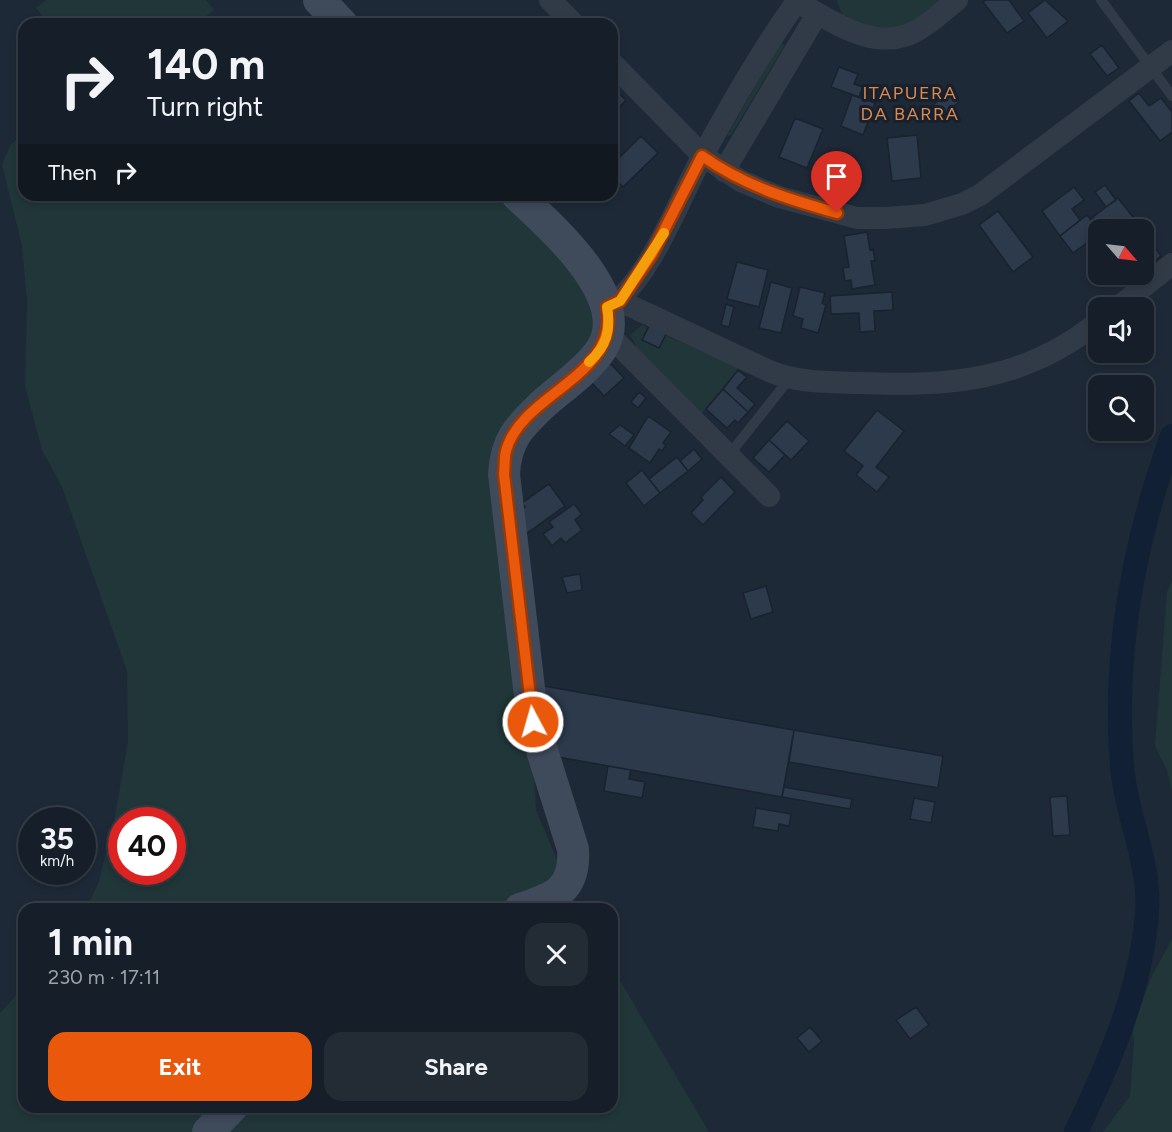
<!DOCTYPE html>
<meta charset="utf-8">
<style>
:root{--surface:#161f29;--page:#232c35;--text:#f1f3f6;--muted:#9ea2a8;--line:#353d46;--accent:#ea580c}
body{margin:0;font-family:Figtree,sans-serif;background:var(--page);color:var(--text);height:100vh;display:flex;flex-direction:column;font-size:22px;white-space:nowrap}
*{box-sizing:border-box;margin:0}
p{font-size:20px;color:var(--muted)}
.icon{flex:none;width:33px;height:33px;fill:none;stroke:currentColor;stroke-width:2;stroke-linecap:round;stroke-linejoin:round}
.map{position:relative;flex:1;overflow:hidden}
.sheet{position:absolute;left:18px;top:903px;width:600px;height:210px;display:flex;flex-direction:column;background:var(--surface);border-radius:18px;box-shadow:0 3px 9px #0003,0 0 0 2px var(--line)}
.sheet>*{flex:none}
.banner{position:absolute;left:18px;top:18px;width:600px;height:183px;border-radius:18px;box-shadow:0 3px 9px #0003,0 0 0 2px var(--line);background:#161f29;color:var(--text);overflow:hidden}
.needle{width:39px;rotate:118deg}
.tools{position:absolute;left:1088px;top:219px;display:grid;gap:12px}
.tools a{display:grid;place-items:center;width:66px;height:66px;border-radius:12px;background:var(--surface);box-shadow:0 3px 9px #0003,0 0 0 2px var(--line);font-size:30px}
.speed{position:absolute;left:18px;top:807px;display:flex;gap:12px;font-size:30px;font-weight:700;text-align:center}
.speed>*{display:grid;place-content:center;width:78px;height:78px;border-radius:50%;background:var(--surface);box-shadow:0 3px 9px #0003,0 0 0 2px var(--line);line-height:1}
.speed small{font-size:15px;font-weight:400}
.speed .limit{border:9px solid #d22;background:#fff;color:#111}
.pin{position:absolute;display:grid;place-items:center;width:51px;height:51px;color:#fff;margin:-62px -26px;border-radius:50% 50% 50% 0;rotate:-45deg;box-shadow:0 0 6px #0007}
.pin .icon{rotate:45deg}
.me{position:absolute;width:66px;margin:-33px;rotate:354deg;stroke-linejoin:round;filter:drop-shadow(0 0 4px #0008)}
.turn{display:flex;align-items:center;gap:21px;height:126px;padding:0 30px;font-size:27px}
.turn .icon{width:78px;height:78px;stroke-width:2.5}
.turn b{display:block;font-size:42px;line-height:51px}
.then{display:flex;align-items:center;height:57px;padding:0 30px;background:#0003;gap:12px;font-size:22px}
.round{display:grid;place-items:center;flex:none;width:63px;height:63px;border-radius:18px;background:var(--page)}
.overview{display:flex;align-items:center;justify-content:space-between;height:102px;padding:0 30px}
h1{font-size:36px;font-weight:700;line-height:45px}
.primary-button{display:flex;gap:12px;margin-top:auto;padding:12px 30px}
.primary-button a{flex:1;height:69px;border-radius:18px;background:var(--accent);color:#fff;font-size:24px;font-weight:700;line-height:69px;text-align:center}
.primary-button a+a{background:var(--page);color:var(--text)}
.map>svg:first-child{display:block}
.green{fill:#203638;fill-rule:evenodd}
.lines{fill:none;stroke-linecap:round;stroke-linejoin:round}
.canal{stroke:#112035;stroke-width:24}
.building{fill:#2c3a4c;stroke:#19222e;stroke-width:1.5}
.lane{stroke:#313b48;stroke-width:10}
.street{stroke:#313b48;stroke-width:22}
.secondary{stroke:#3f4a5b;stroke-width:32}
.route-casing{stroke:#983908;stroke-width:15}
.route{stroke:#ea580c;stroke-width:10}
.slow{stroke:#f59e0b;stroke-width:10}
.labels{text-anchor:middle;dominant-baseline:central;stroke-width:6;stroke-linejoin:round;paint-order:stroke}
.neighbourhood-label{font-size:18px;letter-spacing:1.5px;fill:#db8a50;stroke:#17202c}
</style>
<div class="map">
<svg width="1172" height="1132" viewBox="0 0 1172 1132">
<rect width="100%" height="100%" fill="#1e2937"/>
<path class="green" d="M 46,0 L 206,0 L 214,10 L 196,24 L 49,24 L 36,8 Z
M 836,0 L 943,0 L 910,25 L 879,31 L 843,15 Z
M 783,43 L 784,47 L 731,135 L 727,136 L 779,44 Z
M 24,134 L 24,195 L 503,195 L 563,255 L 590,295 L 598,335 L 515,423 L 536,810 L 578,909 L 86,909 L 98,884 L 113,828 L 128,741 L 127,671 L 62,487 L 42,450 L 25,386 L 27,301 L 22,246 L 2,164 L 11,144 ZM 122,820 L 172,820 L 172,872 L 122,872 Z
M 642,325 L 740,368 L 698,418 L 637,348 L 630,335 Z
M 1172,581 L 1172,792 L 1167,770 L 1155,746 L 1167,592 Z
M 1172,939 L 1172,1132 L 1103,1132 L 1130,1096 L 1134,1041 L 1132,1027 L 1152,976 Z
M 612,967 L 709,1132 L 0,1132 L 0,1013 L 24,987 L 24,1107 L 612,1107 Z"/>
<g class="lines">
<path class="canal" d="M 1076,1132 C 1109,1063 1141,990 1147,913 C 1151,863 1126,816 1122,766 C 1113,655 1134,541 1172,436"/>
</g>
<path class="building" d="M 986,0 L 1009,0 L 1024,21 L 1007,33 L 983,2 Z
M 1045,0 L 1068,21 L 1047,38 L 1028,13 Z
M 1102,45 L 1119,68 L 1107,76 L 1090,54 Z
M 839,67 L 858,74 L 854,84 L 863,87 L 859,97 L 831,87 Z
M 612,87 L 626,100 L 612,115 Z
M 951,91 L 959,102 L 933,123 L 924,112 Z
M 1139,93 L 1149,106 L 1161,98 L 1172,112 L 1172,132 L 1160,141 L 1129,101 Z
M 852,95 L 875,103 L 863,135 L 841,126 Z
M 795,118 L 823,129 L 807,168 L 779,157 Z
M 917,135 L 921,178 L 892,181 L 887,138 Z
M 641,136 L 658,153 L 623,187 L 612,176 L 612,165 Z
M 1105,185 L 1116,200 L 1106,207 L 1095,192 Z
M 1074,187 L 1084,200 L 1072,209 L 1080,220 L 1060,236 L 1042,211 Z
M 1118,198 L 1136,221 L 1132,223 L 1137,230 L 1102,230 L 1093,217 Z
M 998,211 L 1033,257 L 1013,272 L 979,225 Z
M 1087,215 L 1099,230 L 1098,235 L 1073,253 L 1060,236 Z
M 867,232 L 870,250 L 873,249 L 875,261 L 871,261 L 875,285 L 852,289 L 851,280 L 845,281 L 843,268 L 849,267 L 844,236 Z
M 1146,235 L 1161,256 L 1148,266 L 1143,259 L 1143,237 Z
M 737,262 L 768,270 L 759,307 L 727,299 Z
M 771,282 L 792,288 L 781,333 L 759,328 Z
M 800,287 L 825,293 L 822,303 L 826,305 L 818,333 L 801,328 L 803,319 L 793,316 Z
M 892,292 L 893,310 L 874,311 L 875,331 L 860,332 L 859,313 L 831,314 L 830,296 Z
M 726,304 L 734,307 L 729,327 L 721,325 Z
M 650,324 L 667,332 L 659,348 L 642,340 Z
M 610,363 L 624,378 L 604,396 L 590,381 Z
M 738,370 L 747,377 L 737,388 L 755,404 L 748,412 L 723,389 Z
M 723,389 L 748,412 L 738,423 L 735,420 L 727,428 L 706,409 Z
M 639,392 L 646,398 L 638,408 L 631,402 Z
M 877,410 L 904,431 L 876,467 L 889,477 L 877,492 L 856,475 L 863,466 L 844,451 Z
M 648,416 L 671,432 L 663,443 L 666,445 L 662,451 L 659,449 L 650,463 L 629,448 Z
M 787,421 L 809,441 L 791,460 L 769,440 Z
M 620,425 L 634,435 L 625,446 L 609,434 Z
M 769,440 L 785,455 L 769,472 L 753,458 Z
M 694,449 L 702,459 L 688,471 L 680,461 Z
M 677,457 L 688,471 L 660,493 L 649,479 Z
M 642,470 L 660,493 L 644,506 L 626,483 Z
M 721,477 L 735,492 L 703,525 L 691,513 L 703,500 L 701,497 Z
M 549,484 L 565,506 L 523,536 L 520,511 L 525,507 L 522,503 Z
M 574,504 L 582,514 L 575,520 L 582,530 L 565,543 L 561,538 L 552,546 L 543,534 L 553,527 L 549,522 Z
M 580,574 L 582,590 L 567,593 L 562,577 Z
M 766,586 L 773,612 L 751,619 L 743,593 Z
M 538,685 L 794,730 L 782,797 L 558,757 Z
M 794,730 L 943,756 L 938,788 L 789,762 Z
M 608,766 L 631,770 L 629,779 L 645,782 L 642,798 L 604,791 Z
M 784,787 L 852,799 L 850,809 L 782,797 Z
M 1067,796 L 1070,835 L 1053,836 L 1050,797 Z
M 914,798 L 935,802 L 931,823 L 910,819 Z
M 756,808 L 791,814 L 789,826 L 779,824 L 778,831 L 753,827 Z
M 916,1007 L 929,1025 L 910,1039 L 896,1020 Z
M 810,1027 L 822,1041 L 809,1052 L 797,1038 Z"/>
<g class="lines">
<path class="lane" d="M 1101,0 L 1172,96
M 729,455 L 790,378"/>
<path class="street" d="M 550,0 L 574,24
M 806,7 C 838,25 878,52 916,31 C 930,24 944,10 957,0
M 612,63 L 703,156 L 741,181 L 779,197 L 857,218 L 885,218 L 925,215 L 962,204 L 980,195 L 1172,51
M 724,171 L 817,14
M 620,301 L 769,371 C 798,383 828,382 859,383 C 951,386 1023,382 1098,322
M 607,307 C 647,287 681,195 703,155 C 731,105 764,46 798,0
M 1117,308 L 1172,264
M 608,334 L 769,496"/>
<path class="secondary" d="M 319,0 L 342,24
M 517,195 C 550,226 633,297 602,348 C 588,370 561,388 542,405 C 518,428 506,440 504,474 L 533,722 L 573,849 C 576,890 554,898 520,909
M 208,1132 L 232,1107"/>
</g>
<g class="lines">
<defs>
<path id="route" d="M 533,722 L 504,474 C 505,467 504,459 506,451 C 521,393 620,377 607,307 L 620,301 L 652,254 L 702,156 C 745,186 787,199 837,213"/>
</defs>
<use href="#route" class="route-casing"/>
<use href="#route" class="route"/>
<path class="slow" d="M 589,362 C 607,346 611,330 607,307 L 620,301 L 664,233"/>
</g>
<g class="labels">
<g class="neighbourhood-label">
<text x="910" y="93">ITAPUERA<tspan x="910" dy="21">DA BARRA</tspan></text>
</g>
</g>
</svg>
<div class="tools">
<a><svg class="needle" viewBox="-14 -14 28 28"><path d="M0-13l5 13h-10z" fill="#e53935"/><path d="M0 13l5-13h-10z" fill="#9ea2a8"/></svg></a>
<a><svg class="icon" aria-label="sound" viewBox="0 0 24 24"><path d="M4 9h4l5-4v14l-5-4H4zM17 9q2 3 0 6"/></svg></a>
<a><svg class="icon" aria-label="search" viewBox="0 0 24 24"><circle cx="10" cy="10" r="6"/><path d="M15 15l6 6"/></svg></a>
</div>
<div class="speed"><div>35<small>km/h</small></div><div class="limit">40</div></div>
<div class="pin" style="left:837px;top:213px;background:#d93025"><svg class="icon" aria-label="arrive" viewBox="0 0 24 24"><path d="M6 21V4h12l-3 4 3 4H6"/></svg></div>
<svg class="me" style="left:533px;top:722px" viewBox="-20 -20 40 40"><circle r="17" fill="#ea580c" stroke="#fff" stroke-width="3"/><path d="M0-11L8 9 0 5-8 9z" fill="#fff"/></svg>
<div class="banner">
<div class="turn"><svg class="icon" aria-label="right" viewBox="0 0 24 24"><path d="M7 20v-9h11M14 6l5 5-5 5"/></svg><div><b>140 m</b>Turn right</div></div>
<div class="then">Then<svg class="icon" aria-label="right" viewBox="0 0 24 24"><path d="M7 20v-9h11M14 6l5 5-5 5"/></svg></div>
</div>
<section class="sheet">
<div class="overview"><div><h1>1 min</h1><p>230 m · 17:11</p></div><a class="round"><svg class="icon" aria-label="close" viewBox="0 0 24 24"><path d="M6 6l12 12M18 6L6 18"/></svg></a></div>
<div class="primary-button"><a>Exit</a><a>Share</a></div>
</section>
</div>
